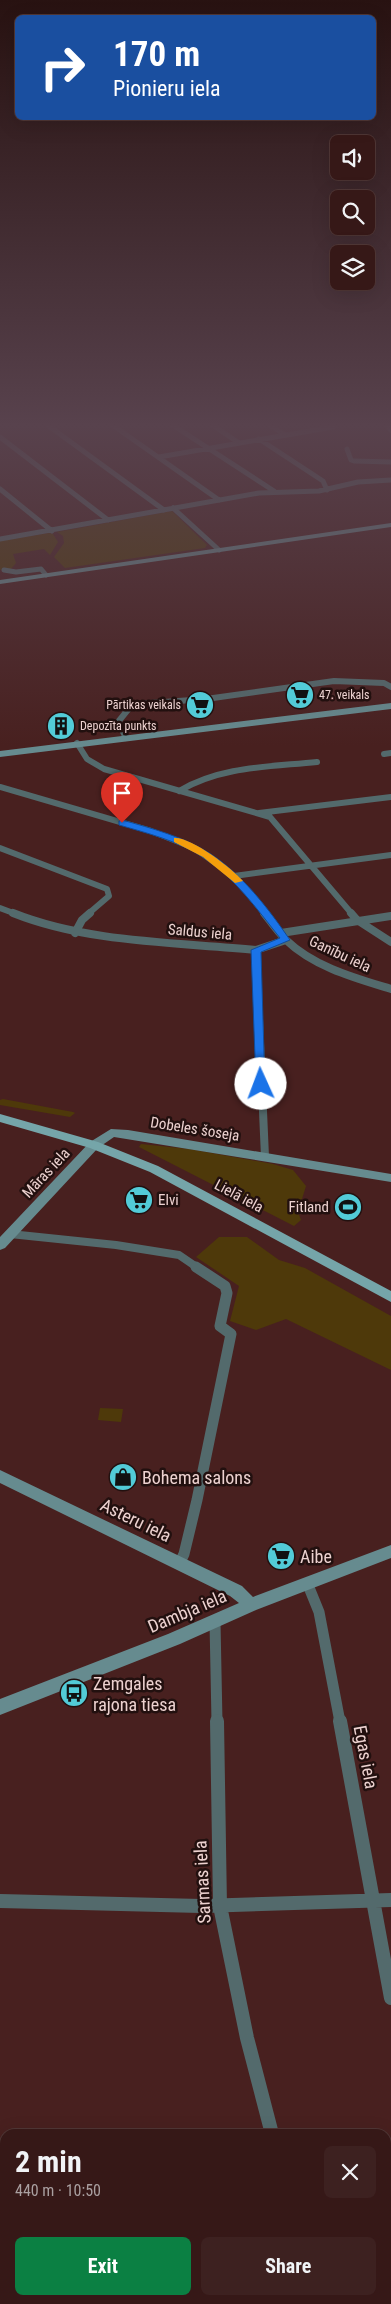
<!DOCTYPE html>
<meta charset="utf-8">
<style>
:root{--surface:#361817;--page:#3d2120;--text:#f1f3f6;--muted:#aaa0a1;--line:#503736;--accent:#0b8043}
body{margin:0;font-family:"Roboto Condensed",sans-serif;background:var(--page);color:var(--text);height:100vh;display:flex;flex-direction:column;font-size:19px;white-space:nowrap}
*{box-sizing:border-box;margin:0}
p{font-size:16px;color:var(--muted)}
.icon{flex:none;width:28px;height:28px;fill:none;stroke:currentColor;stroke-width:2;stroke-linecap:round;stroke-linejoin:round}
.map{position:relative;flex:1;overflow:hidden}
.details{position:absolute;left:0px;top:2129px;width:391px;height:176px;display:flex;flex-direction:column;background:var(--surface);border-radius:15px 15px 0 0;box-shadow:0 5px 20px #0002,0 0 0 1px var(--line)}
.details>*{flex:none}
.top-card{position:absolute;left:15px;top:15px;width:361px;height:105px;border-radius:8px;box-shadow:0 5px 20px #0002,0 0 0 1px var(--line);background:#1a4fa0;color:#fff;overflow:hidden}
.tools{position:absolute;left:330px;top:135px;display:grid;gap:10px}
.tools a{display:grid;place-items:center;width:45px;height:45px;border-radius:8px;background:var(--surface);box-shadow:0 5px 20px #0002,0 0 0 1px var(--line);font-size:25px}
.pin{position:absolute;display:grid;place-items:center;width:42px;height:42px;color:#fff;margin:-51px -21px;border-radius:50% 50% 50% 0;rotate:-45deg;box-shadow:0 0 5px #0007}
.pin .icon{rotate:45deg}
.me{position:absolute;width:55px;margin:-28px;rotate:358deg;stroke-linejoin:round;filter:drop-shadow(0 0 4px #0008)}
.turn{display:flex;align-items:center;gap:18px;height:105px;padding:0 15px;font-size:22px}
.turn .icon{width:65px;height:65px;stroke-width:2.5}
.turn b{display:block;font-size:35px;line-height:42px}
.round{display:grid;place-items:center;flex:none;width:52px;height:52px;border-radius:8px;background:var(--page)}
.summary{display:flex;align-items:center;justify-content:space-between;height:85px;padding:0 15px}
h1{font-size:30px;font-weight:700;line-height:38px}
.button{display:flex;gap:10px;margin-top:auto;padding:10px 15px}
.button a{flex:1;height:58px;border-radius:8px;background:var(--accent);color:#fff;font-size:20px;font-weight:700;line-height:58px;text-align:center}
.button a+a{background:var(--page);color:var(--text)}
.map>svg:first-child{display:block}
.green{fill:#4e390a}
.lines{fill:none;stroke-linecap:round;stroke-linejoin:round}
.street-far4{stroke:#536a6c;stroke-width:5}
.street-far3{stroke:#536a6c;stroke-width:6}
.street-far2{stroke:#536a6c;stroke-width:8}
.street-far1{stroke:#536a6c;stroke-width:11}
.street{stroke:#536a6c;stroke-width:14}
.secondary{fill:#668b8f;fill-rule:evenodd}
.primary{fill:#75a5a9;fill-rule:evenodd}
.route{fill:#1a73e8;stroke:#114b97}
.slow{fill:#f59e0b}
.labels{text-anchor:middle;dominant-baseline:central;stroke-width:5;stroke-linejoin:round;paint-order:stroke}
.far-poi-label{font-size:12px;fill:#edd2d0;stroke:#22100f;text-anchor:start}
.street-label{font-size:15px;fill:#edd2d0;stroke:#22100f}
.poi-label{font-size:15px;fill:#edd2d0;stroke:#22100f;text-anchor:start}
.near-poi-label{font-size:18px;fill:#edd2d0;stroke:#22100f;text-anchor:start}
.near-street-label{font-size:18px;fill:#edd2d0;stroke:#22100f}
</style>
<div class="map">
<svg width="391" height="2304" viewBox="0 0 391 2304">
<rect width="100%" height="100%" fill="#48201f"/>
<path class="green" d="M 172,511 L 207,545 L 205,548 L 65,568 L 54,557 L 64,543 L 63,536 L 57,532 Z
M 49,533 L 53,534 L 58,542 L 50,555 L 44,549 L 13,554 L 16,563 L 11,569 L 0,570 L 0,541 Z
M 3,1099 L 73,1112 L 75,1113 L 70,1117 L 0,1105 L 0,1100 Z
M 141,1144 L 189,1149 L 273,1164 L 293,1170 L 306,1186 L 298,1212 L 301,1220 L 294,1226 L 139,1147 Z
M 219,1237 L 247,1237 L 279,1260 L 305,1268 L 391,1316 L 391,1370 L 286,1319 L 256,1330 L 230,1321 L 239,1286 L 196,1257 Z
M 100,1408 L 123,1409 L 121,1422 L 98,1420 Z"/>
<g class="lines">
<path class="street-far4" d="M 46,424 L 164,510
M 111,424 L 219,500
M 171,424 L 274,491
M 211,424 L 239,443
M 268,424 L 285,435
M 0,437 L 108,520
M 259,439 L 323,481 L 327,490
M 347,449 L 351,460 L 354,461 L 391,462
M 159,457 L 333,427
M 0,489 L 52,531
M 173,508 L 219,550
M 0,539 L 259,493 L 319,491 L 358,482 L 391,480
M 4,570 L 16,572 L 41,569 L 46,575"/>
<path class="street-far3" d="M 126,738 L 118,722 L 131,706 L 136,704 L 206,699 L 334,681 L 384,683 L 391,687
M 77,743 L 87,759 L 104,769 L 270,817 L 352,914
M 384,754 L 391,753
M 0,787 L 151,831 L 194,848 L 234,876 L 265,914
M 179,791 C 221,766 269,767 317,762
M 259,813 L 391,797
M 0,848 L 107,889 L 109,896 L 88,914
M 234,876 L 391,855
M 0,908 L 16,914"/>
<path class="street-far2" d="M 13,913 C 88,943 176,942 256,950 L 265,1157
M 264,913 C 271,922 278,932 286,940 C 314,967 355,978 391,989
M 351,913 L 357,920 L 391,942
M 75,933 L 82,920 L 90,913
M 281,933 L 391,916
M 256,950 L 286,940
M 10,1234 L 116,1245 L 179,1255 L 198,1268"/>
<path class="street-far1" d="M 179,1564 L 184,1554 L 197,1500 L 231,1334 L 220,1326 L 227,1293 L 225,1286 L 196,1267
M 308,1585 L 319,1612 L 340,1722
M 215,1622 L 217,1722"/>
<path class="street" d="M 217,1721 L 220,1906 L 247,2038 L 272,2134
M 340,1721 L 391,1998
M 0,1901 L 201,1906 L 391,1900
M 386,2257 L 391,2252
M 366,2300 L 369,2304"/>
<path class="secondary" d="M 384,424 L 390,424 L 391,433 L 389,432 Z
M 391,523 L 391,527 L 0,584 L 0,580 Z
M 391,703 L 391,709 L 0,757 L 0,751 Z
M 111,1129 L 128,1130 L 391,1174 L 391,1182 L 114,1137 L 98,1148 L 5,1248 L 0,1250 L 0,1237 L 90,1142 Z
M 0,1470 L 242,1586 L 253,1597 L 391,1545 L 391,1558 L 256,1610 L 180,1644 L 0,1715 L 0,1699 L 168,1634 L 239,1603 L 230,1596 L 0,1483 Z"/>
<path class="primary" d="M 0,1114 L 98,1142 L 158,1166 L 391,1291 L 391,1302 L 150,1172 L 90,1148 L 0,1122 Z"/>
</g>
<linearGradient id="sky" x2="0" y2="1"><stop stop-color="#281211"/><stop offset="0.57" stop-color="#58424d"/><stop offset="1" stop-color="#58424d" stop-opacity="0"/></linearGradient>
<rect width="391" height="746" fill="url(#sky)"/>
<path class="route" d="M 122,820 C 151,828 184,837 209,853 C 242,874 268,908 290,940 L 261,952 L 265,1087 L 261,1088 L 256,1084 L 251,950 L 280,938 C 257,909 234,877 203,857 C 178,841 147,833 119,825 L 119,821 Z"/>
<path class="slow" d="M 174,838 C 190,836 232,868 243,881 L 235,883 L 203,857 L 174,842 Z"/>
<defs>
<symbol id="supermarket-disc" viewBox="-11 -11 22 22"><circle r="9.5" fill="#52cbd7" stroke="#22100f"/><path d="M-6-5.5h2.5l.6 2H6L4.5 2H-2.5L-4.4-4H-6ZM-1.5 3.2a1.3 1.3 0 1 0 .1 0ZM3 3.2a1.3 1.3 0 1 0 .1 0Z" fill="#111"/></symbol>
<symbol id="building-disc" viewBox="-11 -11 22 22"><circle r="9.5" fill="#52cbd7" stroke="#22100f"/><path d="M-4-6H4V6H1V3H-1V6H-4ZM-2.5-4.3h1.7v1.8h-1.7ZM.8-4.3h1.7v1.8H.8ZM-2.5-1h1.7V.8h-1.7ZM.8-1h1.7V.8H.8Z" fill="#111"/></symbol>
<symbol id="stadium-disc" viewBox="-11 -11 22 22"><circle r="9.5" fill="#52cbd7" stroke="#22100f"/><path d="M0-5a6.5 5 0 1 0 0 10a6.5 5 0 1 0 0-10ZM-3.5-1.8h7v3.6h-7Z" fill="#111"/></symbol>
<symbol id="shop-disc" viewBox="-11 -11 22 22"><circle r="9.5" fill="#52cbd7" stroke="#22100f"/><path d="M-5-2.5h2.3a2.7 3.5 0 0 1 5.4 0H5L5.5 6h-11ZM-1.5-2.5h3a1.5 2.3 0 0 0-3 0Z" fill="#111"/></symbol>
<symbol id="bus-disc" viewBox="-11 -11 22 22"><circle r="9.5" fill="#52cbd7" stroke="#22100f"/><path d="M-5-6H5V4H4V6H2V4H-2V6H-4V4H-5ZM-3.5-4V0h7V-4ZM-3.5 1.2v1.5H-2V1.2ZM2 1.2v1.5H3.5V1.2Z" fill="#111"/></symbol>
</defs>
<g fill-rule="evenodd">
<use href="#supermarket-disc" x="284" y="679" width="32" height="32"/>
<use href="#supermarket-disc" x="184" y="689" width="32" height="32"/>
<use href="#building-disc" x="45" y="710" width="32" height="32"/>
<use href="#supermarket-disc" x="123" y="1184" width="32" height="32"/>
<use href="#stadium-disc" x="332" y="1191" width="32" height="32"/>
<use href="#shop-disc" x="107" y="1461" width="32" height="32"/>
<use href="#supermarket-disc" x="265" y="1540" width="32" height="32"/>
<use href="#bus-disc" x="58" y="1677" width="32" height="32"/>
</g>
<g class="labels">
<g class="far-poi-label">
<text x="319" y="695">47. veikals</text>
<text x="181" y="705" text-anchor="end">Pārtikas veikals</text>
<text x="80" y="726">Depozīta punkts</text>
</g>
<g class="street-label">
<text transform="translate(200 932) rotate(5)">Saldus iela</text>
<text transform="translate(340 954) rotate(25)">Ganību iela</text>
<text transform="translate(195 1129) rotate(9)">Dobeles šoseja</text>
<text transform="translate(46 1173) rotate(-47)">Māras iela</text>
<text transform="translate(239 1196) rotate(28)">Lielā iela</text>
</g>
<g class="poi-label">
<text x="158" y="1200">Elvi</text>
<text x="329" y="1207" text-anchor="end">Fitland</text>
</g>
<g class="near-poi-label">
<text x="142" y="1477">Bohema salons</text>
<text x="300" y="1556">Aibe</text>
<text x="93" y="1683">Zemgales<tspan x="93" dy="21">rajona tiesa</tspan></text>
</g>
<g class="near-street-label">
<text transform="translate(136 1520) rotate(26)">Asteru iela</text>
<text transform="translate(187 1611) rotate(-23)">Dambja iela</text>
<text transform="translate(366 1757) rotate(79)">Egas iela</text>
<text transform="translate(202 1882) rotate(-93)">Sarmas iela</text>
</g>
</g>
</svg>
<div class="tools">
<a><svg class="icon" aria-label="sound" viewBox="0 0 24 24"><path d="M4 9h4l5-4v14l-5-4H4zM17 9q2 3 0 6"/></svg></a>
<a><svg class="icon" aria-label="search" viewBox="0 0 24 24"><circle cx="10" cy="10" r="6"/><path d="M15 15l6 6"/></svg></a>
<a><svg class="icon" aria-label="layers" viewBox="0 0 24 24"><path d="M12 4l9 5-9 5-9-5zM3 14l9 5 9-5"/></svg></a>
</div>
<div class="pin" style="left:122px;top:823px;background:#d93025"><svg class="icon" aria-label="arrive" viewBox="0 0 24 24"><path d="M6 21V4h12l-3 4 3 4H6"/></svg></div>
<svg class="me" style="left:261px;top:1084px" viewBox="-20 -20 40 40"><circle r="19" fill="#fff"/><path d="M0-13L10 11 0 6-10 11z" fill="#1a73e8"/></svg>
<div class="top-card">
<div class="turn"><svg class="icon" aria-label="right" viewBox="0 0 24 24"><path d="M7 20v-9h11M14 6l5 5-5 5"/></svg><div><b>170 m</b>Pionieru iela</div></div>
</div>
<section class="details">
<div class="summary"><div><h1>2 min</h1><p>440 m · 10:50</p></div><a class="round"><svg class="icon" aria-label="close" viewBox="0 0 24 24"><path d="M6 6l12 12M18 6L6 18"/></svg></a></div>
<div class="button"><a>Exit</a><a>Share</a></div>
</section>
</div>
